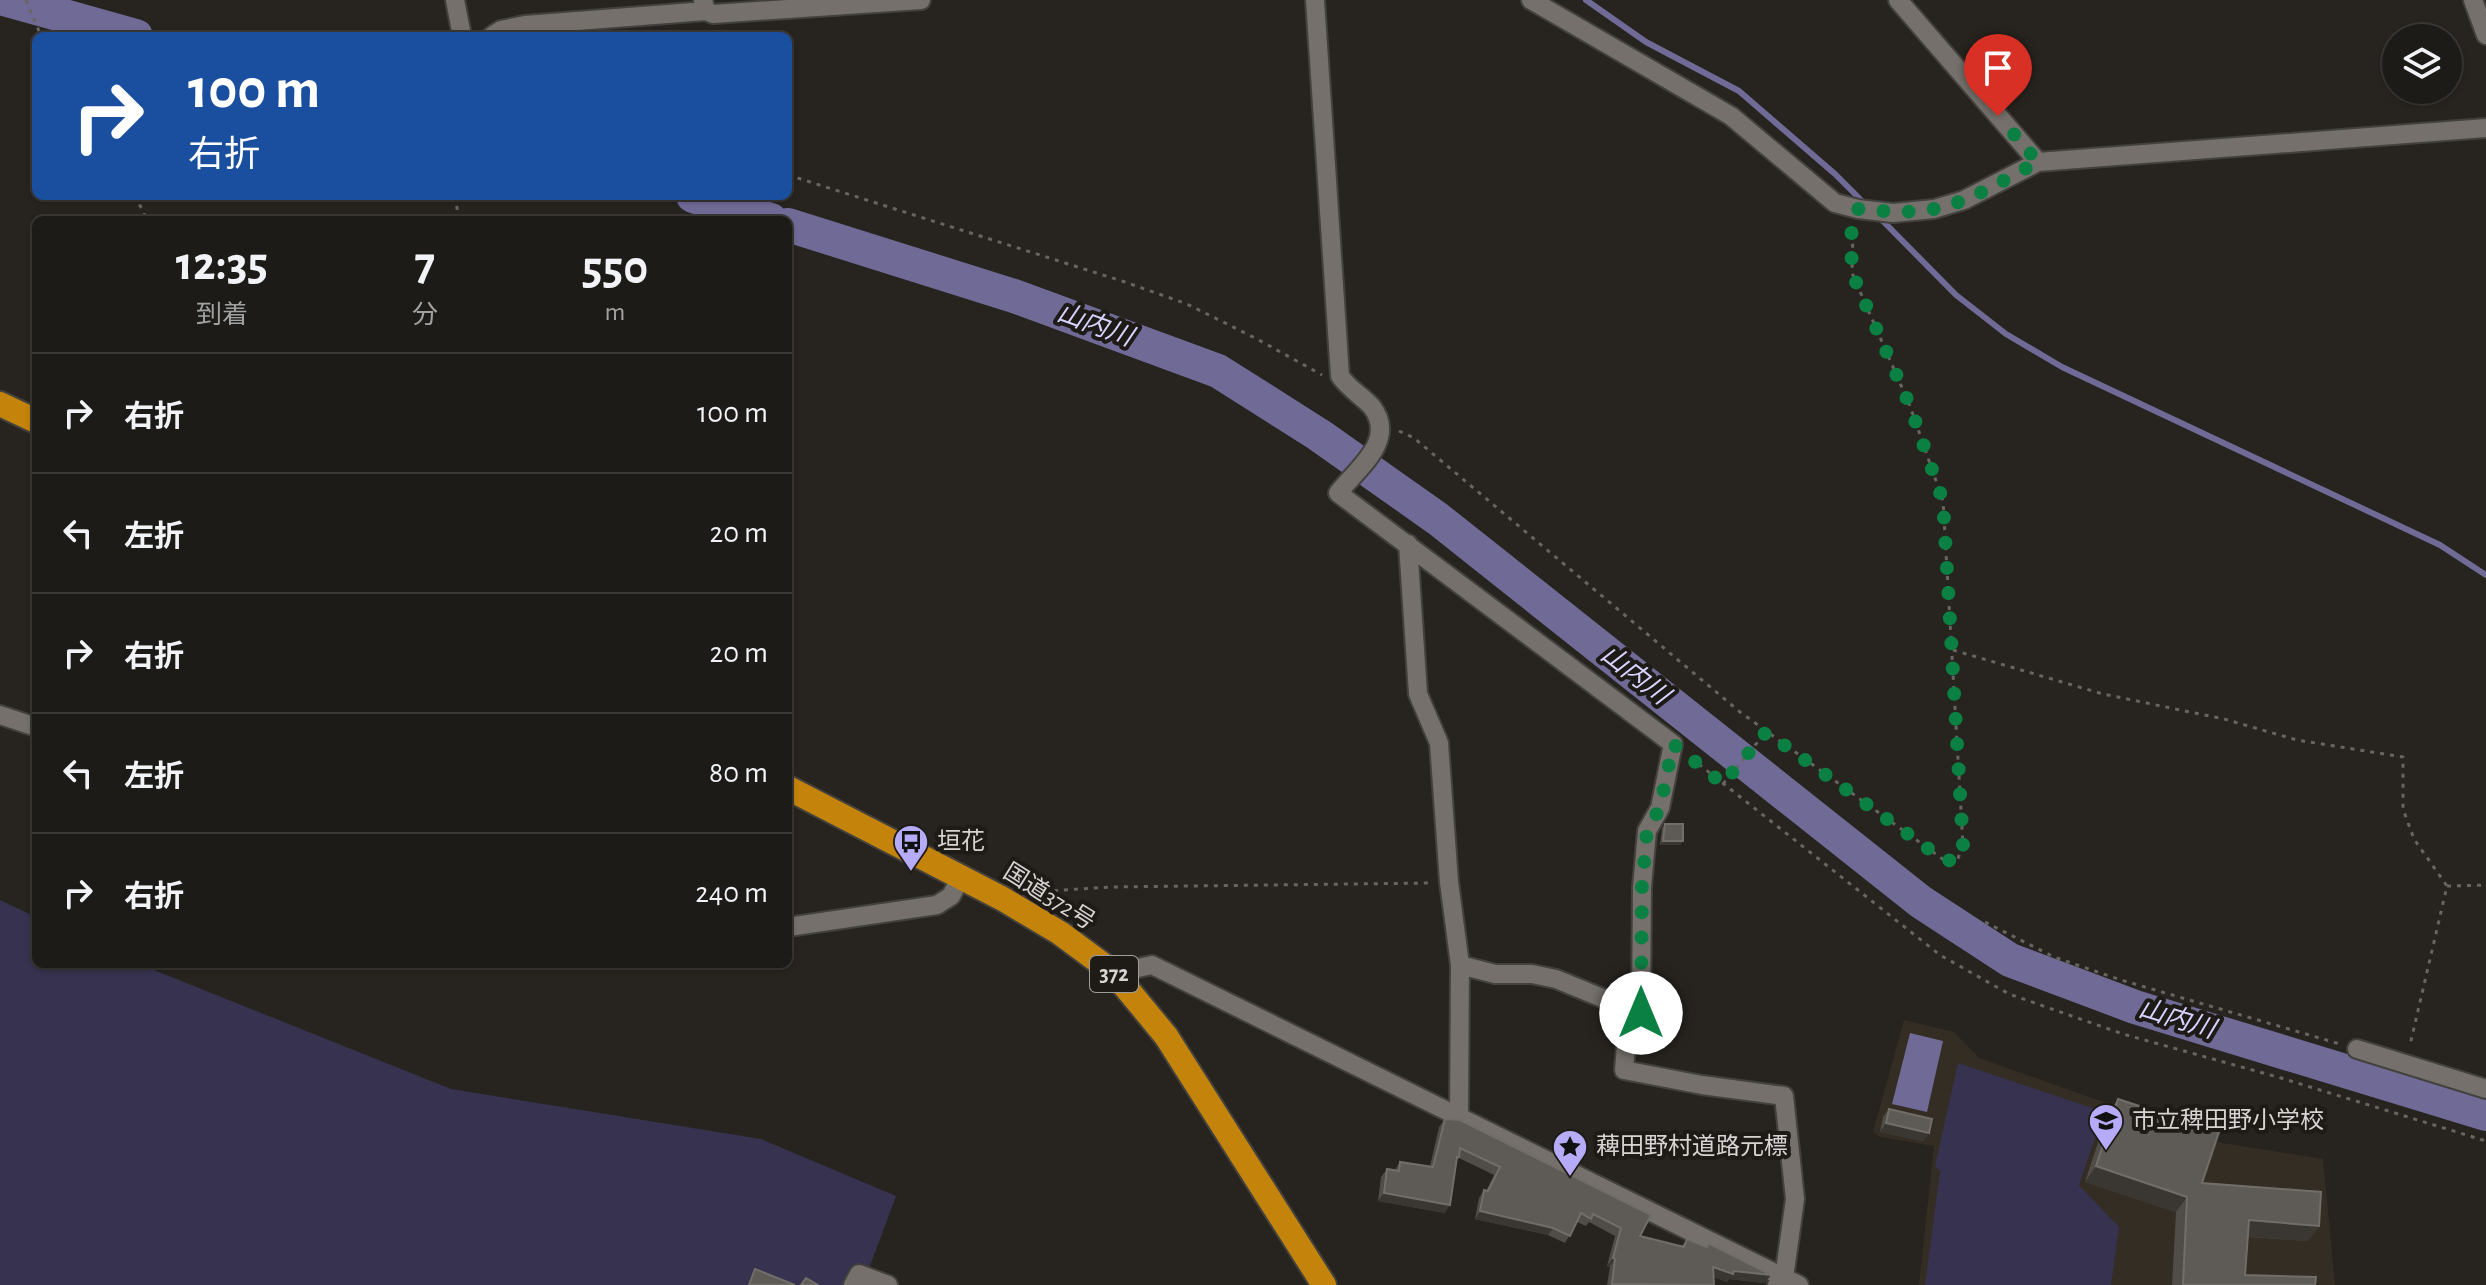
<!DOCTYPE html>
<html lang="ja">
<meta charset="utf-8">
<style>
:root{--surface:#1d1b17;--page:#2a2824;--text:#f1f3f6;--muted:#a0a1a1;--line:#3b3936}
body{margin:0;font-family:"Alegreya Sans","Noto Sans JP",sans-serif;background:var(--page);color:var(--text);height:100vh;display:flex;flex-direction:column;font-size:30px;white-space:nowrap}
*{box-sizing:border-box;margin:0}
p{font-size:26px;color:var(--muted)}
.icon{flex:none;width:44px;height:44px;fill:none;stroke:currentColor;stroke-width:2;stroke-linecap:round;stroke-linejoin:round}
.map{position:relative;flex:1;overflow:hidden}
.details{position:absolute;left:32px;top:216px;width:760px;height:752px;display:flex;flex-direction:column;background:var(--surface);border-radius:12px;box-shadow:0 2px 6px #0004,0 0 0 2px var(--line)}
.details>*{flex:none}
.guide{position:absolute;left:32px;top:32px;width:760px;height:168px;border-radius:12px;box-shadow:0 2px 6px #0004,0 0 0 2px var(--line);background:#1a4fa0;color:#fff;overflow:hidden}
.buttons{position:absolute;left:2382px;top:24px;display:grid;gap:16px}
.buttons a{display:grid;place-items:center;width:80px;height:80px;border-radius:50%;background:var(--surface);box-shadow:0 2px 6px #0004,0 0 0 2px var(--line);font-size:40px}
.pin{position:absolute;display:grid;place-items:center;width:68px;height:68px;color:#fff;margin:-82px -34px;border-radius:50% 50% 50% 0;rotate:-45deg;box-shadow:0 0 8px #0007}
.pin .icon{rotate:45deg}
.me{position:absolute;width:88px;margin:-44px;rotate:0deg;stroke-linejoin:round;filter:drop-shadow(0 0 6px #0008)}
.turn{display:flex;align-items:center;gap:28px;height:168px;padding:0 24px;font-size:36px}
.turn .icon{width:104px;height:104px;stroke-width:2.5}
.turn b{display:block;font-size:56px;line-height:68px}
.eta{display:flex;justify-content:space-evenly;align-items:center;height:136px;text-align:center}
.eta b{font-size:48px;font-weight:600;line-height:56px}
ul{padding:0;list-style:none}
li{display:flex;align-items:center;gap:24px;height:120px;padding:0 24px;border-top:2px solid var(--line)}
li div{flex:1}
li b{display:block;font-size:30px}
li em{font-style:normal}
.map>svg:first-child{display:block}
.built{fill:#342d23}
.green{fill:#36324f}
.water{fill:#706a97}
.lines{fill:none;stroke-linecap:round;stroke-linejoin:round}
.stream{stroke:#706a97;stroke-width:6}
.river{stroke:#706a97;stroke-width:34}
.minor-casing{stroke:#43413d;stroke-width:22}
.highway-casing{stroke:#43413d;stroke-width:28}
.path{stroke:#686561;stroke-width:3;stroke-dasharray:4 6;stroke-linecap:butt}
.minor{stroke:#75706b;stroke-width:18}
.highway{stroke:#c4830b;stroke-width:24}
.wall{fill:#504c47}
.shaded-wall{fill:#3a3631}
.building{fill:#5e5b56;stroke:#716e69;stroke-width:2}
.route{stroke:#0b8043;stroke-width:14;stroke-dasharray:0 25.2}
.labels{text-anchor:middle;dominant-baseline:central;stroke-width:8;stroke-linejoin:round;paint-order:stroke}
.shield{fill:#1e1a16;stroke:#9f9c99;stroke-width:2}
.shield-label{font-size:22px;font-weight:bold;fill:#d6d4d1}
.poi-label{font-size:24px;fill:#d6d4d1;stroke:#1e1a16;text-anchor:start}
.street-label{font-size:24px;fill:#d6d4d1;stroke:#1e1a16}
.water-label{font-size:26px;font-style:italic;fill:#d7d2fe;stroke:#1e1a16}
</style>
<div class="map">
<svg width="2486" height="1285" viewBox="0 0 2486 1285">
<rect width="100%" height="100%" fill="#27241f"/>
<path class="built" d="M 1904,1020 L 1954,1032 L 1979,1058 L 2216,1142 L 2323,1159 L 2335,1285 L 1919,1285 L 1934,1146 L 1880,1137 L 1873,1132 Z"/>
<path class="green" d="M 0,900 L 36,917 L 36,964 L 139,964 L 451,1089 L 761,1139 L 896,1196 L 863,1285 L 0,1285 Z
M 1958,1063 L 2104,1112 L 2079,1185 L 2119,1227 L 2111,1285 L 1925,1285 L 1940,1171 L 1935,1166 Z"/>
<path class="water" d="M 1910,1033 L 1943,1041 L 1927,1112 L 1892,1104 Z"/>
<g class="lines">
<path class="stream" d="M 1586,0 L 1646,42 L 1739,91 L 1835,174 L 1866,205
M 1877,215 L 1956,295 L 2006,334 L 2062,367 L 2440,545 L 2486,575"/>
<path class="river" d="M 7,0 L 136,36
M 693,196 L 771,220
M 788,225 L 1014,296 L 1218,371 L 1319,435 L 1438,519 L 1921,902 L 2010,960 L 2135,1007 L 2486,1114"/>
<defs>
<path id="minor" d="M 455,0 L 462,36
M 703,0 L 706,11 L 713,14 L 921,0
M 1315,0 L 1340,376 C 1349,389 1362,396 1372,407 C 1397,440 1358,468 1338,493 L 1673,744 L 1660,808 L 1647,831 L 1642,887 L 1641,1013 L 1629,1009 L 1624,1070 L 1702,1085 L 1784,1096 L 1795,1199 L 1784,1278 L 1777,1285
M 1531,0 L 1731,116 L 1835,203 L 1858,209 L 1893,213 L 1934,209 L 1964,200 L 2038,162 L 2486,128
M 1898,0 L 2038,162
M 2473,0 L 2486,35
M 492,36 L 501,30 L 525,25 L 706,11
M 1408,544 L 1418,694 L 1439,743 L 1449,882 L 1460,965 L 1459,1117
M 0,715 L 36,727
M 788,927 L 937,905 L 951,896 L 961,877
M 1460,965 L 1495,974 L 1532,974 L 1556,979 L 1629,1009
M 1114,973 L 1152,965 L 1799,1285
M 2357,1049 L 2486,1089
M 853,1285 L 859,1274 L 888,1285"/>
<path id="highway" d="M 0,404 L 36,421
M 788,788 L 1003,899 L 1060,933 L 1114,973 L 1166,1036 L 1324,1285"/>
</defs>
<use href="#minor" class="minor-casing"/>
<use href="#highway" class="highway-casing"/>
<path class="path" d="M 26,0 L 41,36
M 788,175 L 1125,282 L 1187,304 L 1257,339 L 1322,375
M 134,196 L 144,212 L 145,220
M 456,196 L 458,220
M 1399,431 L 1414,438 L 1740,712 L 1944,860 L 1957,861 L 1963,845 L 1943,501 L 1910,406 L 1852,273 L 1853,228
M 1953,650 L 2103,694 L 2224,719 L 2297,740 L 2403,757 L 2403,809 L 2414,839 L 2447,886 L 2410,1045
M 1691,758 L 1940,955 L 2009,994 L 2123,1034 L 2281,1078 L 2486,1141
M 1723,784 L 1766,732
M 2447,886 L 2486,885
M 1034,892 L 1110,887 L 1430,883
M 1985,922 L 2054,957 L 2121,980 L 2340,1044"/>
<use href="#minor" class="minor"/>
<use href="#highway" class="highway"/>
</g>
<path class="wall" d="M 1665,824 L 1683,841 L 1680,845 L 1660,845 L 1662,828 Z
M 2118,1099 L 2202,1183 L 2319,1226 L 2308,1241 L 2248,1237 L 2245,1275 L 2315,1285 L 2172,1285 L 2176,1212 L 2085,1182 L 2107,1115 Z
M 1889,1109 L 1929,1133 L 1923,1141 L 1880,1132 L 1883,1117 Z
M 1445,1119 L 1640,1236 L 1681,1247 L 1687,1239 L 1706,1247 L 1708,1243 L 1765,1283 L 1729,1279 L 1727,1282 L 1714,1277 L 1714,1285 L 1607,1285 L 1610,1267 L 1607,1266 L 1615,1236 L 1589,1222 L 1586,1226 L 1577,1222 L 1565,1243 L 1548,1235 L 1475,1219 L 1479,1198 L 1484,1190 L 1486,1191 L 1494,1175 L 1459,1158 L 1456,1161 L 1445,1213 L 1378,1201 L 1381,1177 L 1387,1169 L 1395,1170 L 1400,1162 L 1430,1166 L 1439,1127 Z"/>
<path class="shaded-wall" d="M 1663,841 L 1683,841 L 1680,845 L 1660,845 Z
M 1886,1123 L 1929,1133 L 1923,1141 L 1880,1132 Z
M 2096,1166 L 2187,1197 L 2176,1212 L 2085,1182 Z
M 1384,1193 L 1450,1205 L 1445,1213 L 1378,1201 Z
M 1480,1211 L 1553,1228 L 1548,1235 L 1475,1219 Z
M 2249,1220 L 2319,1226 L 2308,1241 L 2238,1236 Z
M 1613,1258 L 1615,1259 L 1610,1267 L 1607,1266 Z
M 1713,1267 L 1734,1271 L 1771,1275 L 1765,1283 L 1729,1279 L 1727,1282 L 1707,1274 Z"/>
<path class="building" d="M 1665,824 L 1683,824 L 1683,841 L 1663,841 Z
M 2118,1099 L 2219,1132 L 2202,1183 L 2321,1192 L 2319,1226 L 2249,1220 L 2245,1275 L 2316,1277 L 2315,1285 L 2183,1285 L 2187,1197 L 2096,1166 Z
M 1889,1109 L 1932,1119 L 1929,1133 L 1886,1123 Z
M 1445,1119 L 1460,1120 L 1651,1215 L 1640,1236 L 1684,1247 L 1687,1239 L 1707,1247 L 1708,1243 L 1771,1275 L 1734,1271 L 1733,1274 L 1713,1267 L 1714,1285 L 1612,1284 L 1615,1259 L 1613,1258 L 1621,1228 L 1593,1214 L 1591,1219 L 1581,1213 L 1570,1236 L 1553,1228 L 1480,1211 L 1484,1190 L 1488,1191 L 1500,1167 L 1460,1148 L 1459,1157 L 1457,1157 L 1450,1205 L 1384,1193 L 1387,1169 L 1399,1171 L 1400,1162 L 1433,1167 Z
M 755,1269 L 795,1285 L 749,1285 Z
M 806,1278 L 818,1285 L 801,1285 Z"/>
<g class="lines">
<path class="route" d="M 1641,1013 L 1642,887 L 1647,831 L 1660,808 L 1673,744 L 1723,784 L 1766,732 L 1944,860 L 1957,861 L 1963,845 L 1943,501 L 1910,406 L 1852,273 L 1851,235 L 1858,209 C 1883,211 1909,214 1934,209 C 1971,202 2005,179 2038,162 L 1998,116"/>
</g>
<defs>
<symbol id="bus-pin" viewBox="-11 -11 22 30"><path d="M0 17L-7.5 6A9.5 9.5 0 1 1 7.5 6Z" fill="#b6abf8" stroke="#1e1a16"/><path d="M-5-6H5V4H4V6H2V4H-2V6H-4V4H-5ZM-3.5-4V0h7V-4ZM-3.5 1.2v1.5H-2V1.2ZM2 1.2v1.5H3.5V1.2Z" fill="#111"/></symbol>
<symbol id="school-pin" viewBox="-11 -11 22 30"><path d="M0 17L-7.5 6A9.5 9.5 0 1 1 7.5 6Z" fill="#b6abf8" stroke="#1e1a16"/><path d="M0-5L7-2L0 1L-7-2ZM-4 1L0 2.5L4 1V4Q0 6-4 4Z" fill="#111"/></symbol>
<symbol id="sight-pin" viewBox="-11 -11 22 30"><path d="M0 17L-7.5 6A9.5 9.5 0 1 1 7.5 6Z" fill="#b6abf8" stroke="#1e1a16"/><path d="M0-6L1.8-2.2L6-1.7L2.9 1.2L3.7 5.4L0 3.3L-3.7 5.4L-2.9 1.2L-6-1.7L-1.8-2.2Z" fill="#111"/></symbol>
</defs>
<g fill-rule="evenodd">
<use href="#bus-pin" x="891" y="822" width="40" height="54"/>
<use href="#school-pin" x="2086" y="1101" width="40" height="54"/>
<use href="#sight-pin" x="1550" y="1127" width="40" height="54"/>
</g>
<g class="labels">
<rect class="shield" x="1090" y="956" width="48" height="36" rx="6"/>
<g class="shield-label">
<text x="1114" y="974">372</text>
</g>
<g class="poi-label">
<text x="937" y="842">垣花</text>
<text x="2132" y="1121">市立稗田野小学校</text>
<text x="1596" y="1147">薭田野村道路元標</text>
</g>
<g class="street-label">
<text transform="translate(1049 897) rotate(32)">国道372号</text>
</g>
<g class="water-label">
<text transform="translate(1095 325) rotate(20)">山内川</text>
<text transform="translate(1635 675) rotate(38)">山内川</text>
<text transform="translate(2177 1019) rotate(17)">山内川</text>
</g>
</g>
</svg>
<div class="buttons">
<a><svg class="icon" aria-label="layers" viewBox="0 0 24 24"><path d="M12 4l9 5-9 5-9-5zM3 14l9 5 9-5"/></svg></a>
</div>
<div class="pin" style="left:1998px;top:116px;background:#d93025"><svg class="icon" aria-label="arrive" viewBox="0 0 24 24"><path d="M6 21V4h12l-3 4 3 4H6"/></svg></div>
<svg class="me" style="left:1641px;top:1013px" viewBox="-20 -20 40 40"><circle r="19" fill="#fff"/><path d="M0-13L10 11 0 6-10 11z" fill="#0b8043"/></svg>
<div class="guide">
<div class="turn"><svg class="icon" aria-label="right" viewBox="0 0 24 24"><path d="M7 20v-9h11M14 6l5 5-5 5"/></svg><div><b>100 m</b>右折</div></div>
</div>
<section class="details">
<div class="eta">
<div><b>12:35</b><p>到着</p></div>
<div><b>7</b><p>分</p></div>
<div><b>550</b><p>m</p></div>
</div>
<ul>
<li><svg class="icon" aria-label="right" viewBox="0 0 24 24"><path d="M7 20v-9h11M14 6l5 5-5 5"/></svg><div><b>右折</b></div><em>100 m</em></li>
<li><svg class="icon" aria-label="left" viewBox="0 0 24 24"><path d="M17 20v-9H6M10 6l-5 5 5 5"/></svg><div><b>左折</b></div><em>20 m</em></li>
<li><svg class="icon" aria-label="right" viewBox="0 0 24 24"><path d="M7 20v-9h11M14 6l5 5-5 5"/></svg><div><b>右折</b></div><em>20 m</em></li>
<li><svg class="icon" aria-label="left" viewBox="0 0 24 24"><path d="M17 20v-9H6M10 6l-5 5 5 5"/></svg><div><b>左折</b></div><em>80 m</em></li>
<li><svg class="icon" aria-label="right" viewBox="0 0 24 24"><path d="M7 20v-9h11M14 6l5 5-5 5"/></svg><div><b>右折</b></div><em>240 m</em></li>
</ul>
</section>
</div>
